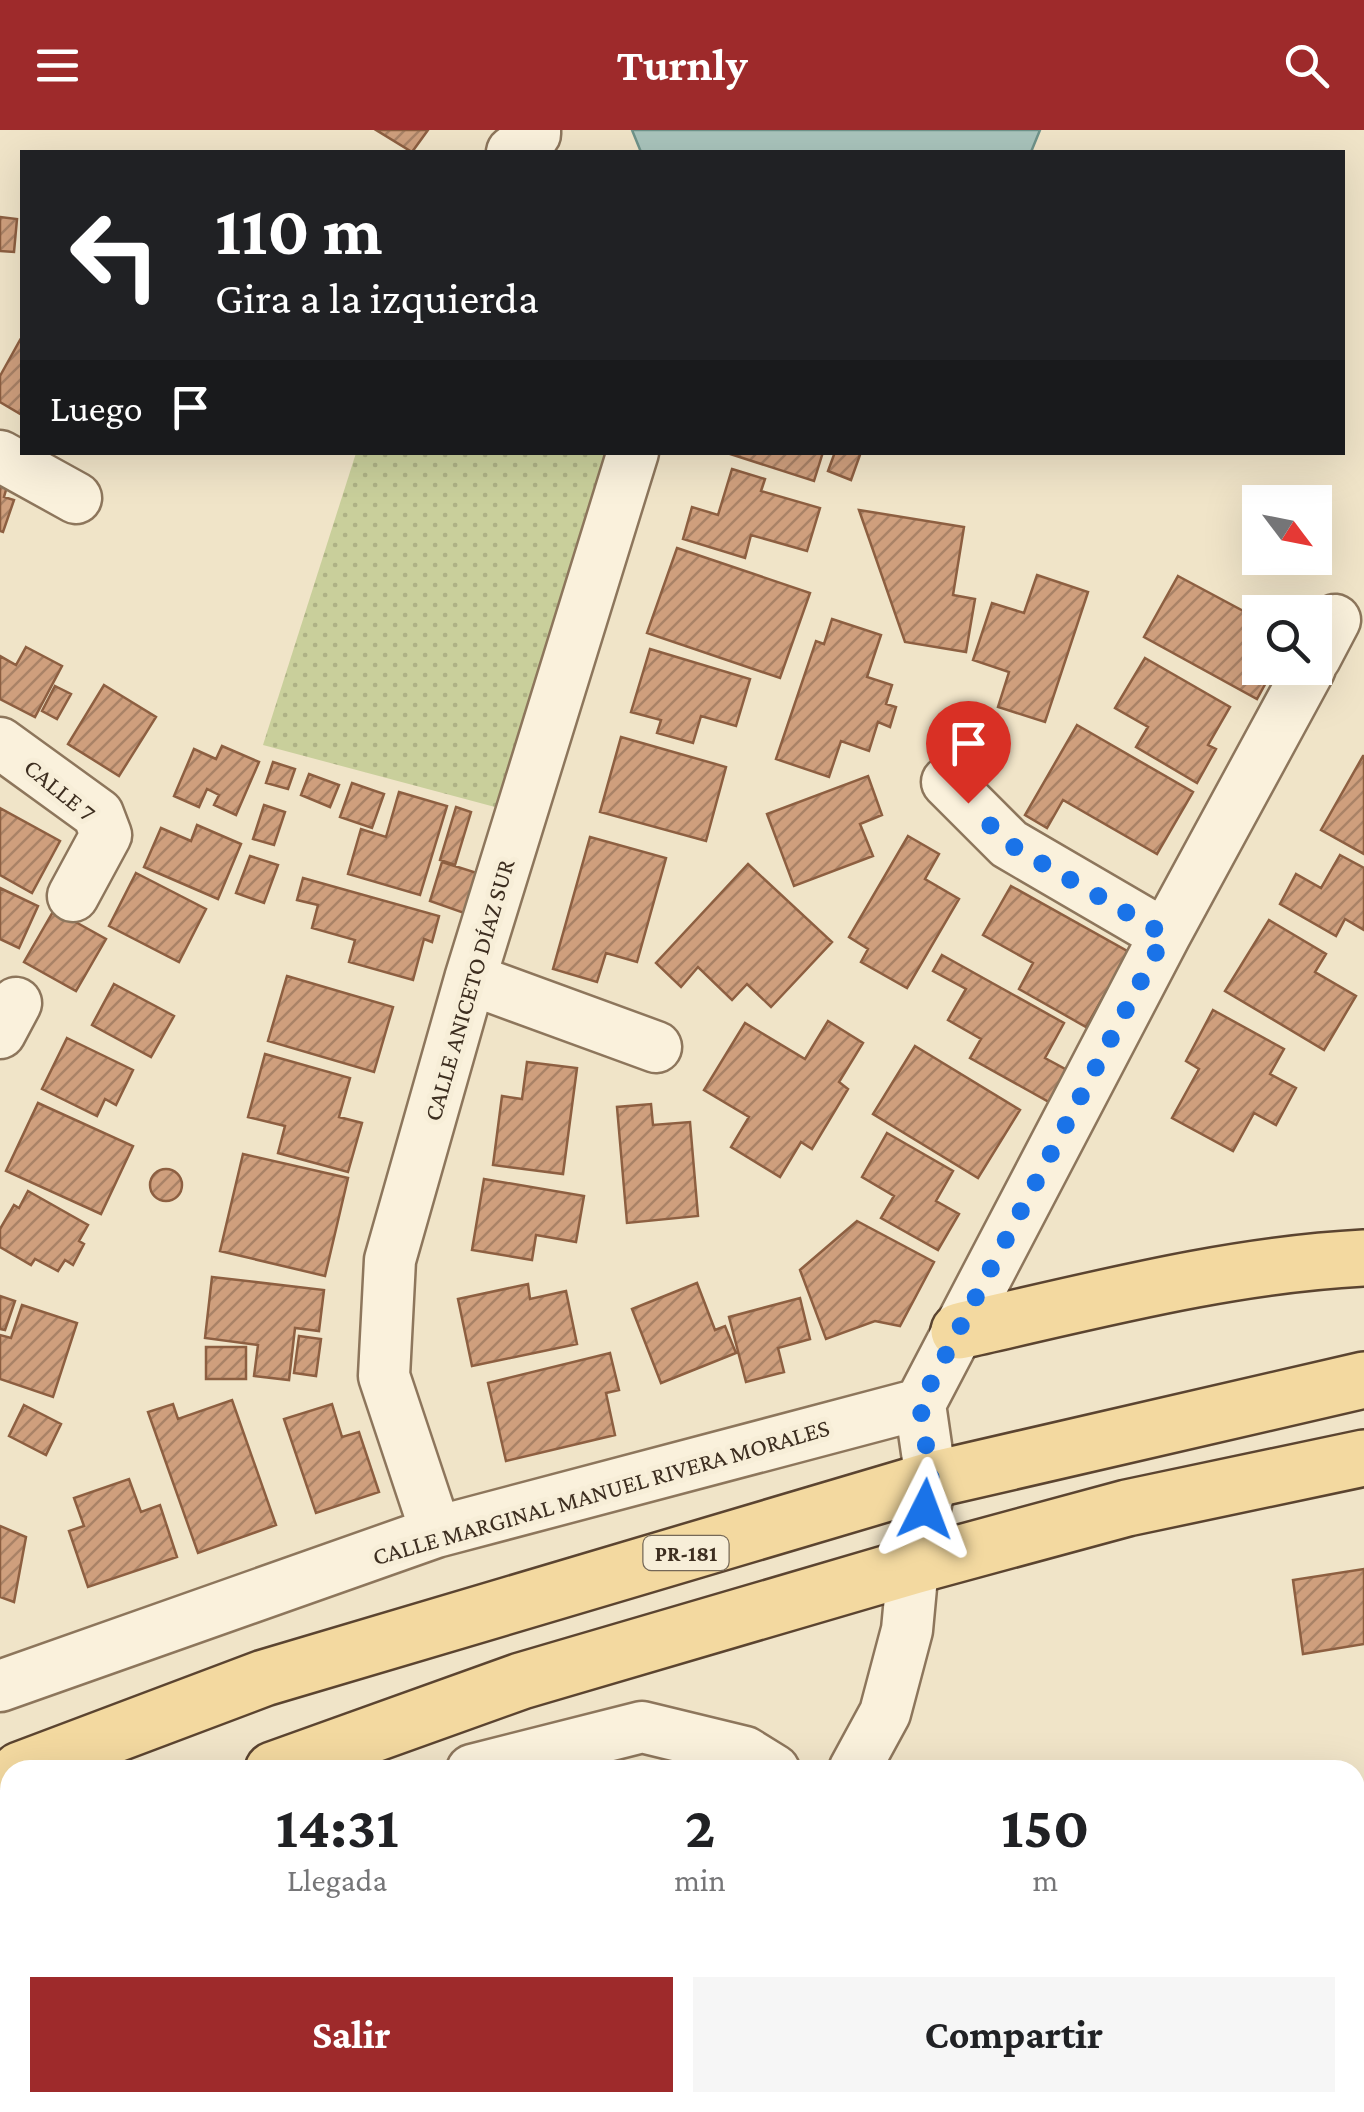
<!DOCTYPE html>
<html lang="es">
<meta charset="utf-8">
<style>
:root{--surface:#fff;--page:#f6f6f6;--text:#202124;--muted:#757577;--accent:#9e2a2b}
body{margin:0;font-family:"Crimson Pro",serif;background:var(--page);color:var(--text);height:100vh;display:flex;flex-direction:column;font-size:38px;white-space:nowrap}
*{box-sizing:border-box;margin:0}
p{font-size:32px;color:var(--muted)}
.icon{flex:none;width:55px;height:55px;fill:none;stroke:currentColor;stroke-width:2;stroke-linecap:round;stroke-linejoin:round}
.map{position:relative;flex:1;overflow:hidden}
.sheet{position:absolute;left:0px;top:1630px;width:1365px;height:352px;display:flex;flex-direction:column;background:var(--surface);border-radius:30px 30px 0 0;box-shadow:0 10px 40px #0002}
.sheet>*{flex:none}
.guide{position:absolute;left:20px;top:20px;width:1325px;height:305px;border-radius:0px;box-shadow:0 10px 40px #0002;background:#202124;color:#fff;overflow:hidden}
.needle{width:65px;rotate:122deg}
.controls{position:absolute;left:1242px;top:355px;display:grid;gap:20px}
.controls a{display:grid;place-items:center;width:90px;height:90px;border-radius:0px;background:var(--surface);box-shadow:0 10px 40px #0002;font-size:50px}
.pin{position:absolute;display:grid;place-items:center;width:85px;height:85px;color:#fff;margin:-102px -42px;border-radius:50% 50% 50% 0;rotate:-45deg;box-shadow:0 0 10px #0007}
.pin .icon{rotate:45deg}
.me{position:absolute;width:110px;margin:-55px;rotate:3deg;stroke-linejoin:round;filter:drop-shadow(0 0 8px #0008)}
.turn{display:flex;align-items:center;gap:35px;height:210px;padding:0 30px;font-size:45px}
.turn .icon{width:130px;height:130px;stroke-width:2.5}
.turn b{display:block;font-size:70px;line-height:85px}
.then{display:flex;align-items:center;height:95px;padding:0 30px;background:#0003;gap:20px;font-size:38px}
.eta{display:flex;justify-content:space-evenly;align-items:center;height:170px;text-align:center}
.eta b{font-size:60px;font-weight:700;line-height:70px}
.cta{display:flex;gap:20px;margin-top:auto;padding:20px 30px}
.cta a{flex:1;height:115px;border-radius:0px;background:var(--accent);color:#fff;font-size:40px;font-weight:700;line-height:115px;text-align:center}
.cta a+a{background:var(--page);color:var(--text)}
header{display:flex;justify-content:space-between;align-items:center;height:130px;padding:0 30px;background:var(--accent);color:#fff;font-size:45px;font-weight:700}
.map>svg:first-child{display:block}
.grass{fill:url(#grass-dots)}
.water{fill:#a9c4bc;stroke:#6f938a;stroke-width:2.5}
.building{fill:url(#building-hatch);stroke:#8d5f41;stroke-width:2.5}
.lines{fill:none;stroke-linecap:round;stroke-linejoin:round}
.minor-casing{stroke:#8d765c;stroke-width:55}
.major-casing{stroke:#5b4430;stroke-width:60}
.minor{stroke:#faf1dc;stroke-width:50}
.major{stroke:#f3d9a0;stroke-width:55}
.route{stroke:#1a73e8;stroke-width:18;stroke-dasharray:0 32.4}
.labels{text-anchor:middle;dominant-baseline:central;stroke-width:10;stroke-linejoin:round;paint-order:stroke}
.shield{fill:#f7eed8;stroke:#756857;stroke-width:2.5}
.shield-label{font-size:22px;font-weight:bold;fill:#3d2e20}
.street-label{font-size:25px;fill:#3d2e20;stroke:#f7eed8}
</style>
<header><svg class="icon" aria-label="menu" viewBox="0 0 24 24"><path d="M4 6h16M4 12h16M4 18h16"/></svg>Turnly<svg class="icon" aria-label="search" viewBox="0 0 24 24"><circle cx="10" cy="10" r="6"/><path d="M15 15l6 6"/></svg></header>
<div class="map">
<svg width="1364" height="1982" viewBox="0 0 1364 1982">
<defs>
<pattern id="grass-dots" width="8" height="8" patternUnits="userSpaceOnUse" patternTransform="scale(2.5)"><rect width="8" height="8" fill="#c9cf9b"/><path d="M2 2h.1M6 6h.1" fill="none" stroke="#aeb285" stroke-width="1.8" stroke-linecap="round"/></pattern>
<pattern id="building-hatch" width="6" height="6" patternUnits="userSpaceOnUse" patternTransform="scale(2.5)"><rect width="6" height="6" fill="#cf9f7d"/><path d="M-1 1l2-2M0 6l6-6M5 7l2-2" fill="none" stroke="#a98266"/></pattern>
</defs>
<rect width="100%" height="100%" fill="#f0e4c8"/>
<path class="grass" d="M 356,323 L 608,323 L 495,677 L 263,615 Z"/>
<path class="water" d="M 632,0 L 1040,0 L 1031,22 L 641,22 Z"/>
<path class="building" d="M 376,0 L 428,0 L 412,22 Z
M 0,87 L 17,89 L 14,122 L 0,121 Z
M 20,210 L 22,212 L 22,285 L 0,272 L 0,246 Z
M 724,322 L 823,322 L 814,351 Z
M 835,322 L 861,322 L 851,350 L 828,341 Z
M 732,339 L 765,349 L 761,361 L 820,378 L 807,421 L 751,405 L 745,428 L 683,409 L 692,377 L 718,385 Z
M 0,351 L 8,353 L 4,367 L 14,370 L 3,402 L 0,401 Z
M 859,380 L 964,397 L 953,465 L 975,469 L 966,522 L 905,512 Z
M 677,418 L 810,463 L 780,548 L 647,503 Z
M 1037,445 L 1088,462 L 1045,592 L 998,577 L 1009,542 L 973,530 L 992,473 L 1024,483 Z
M 1178,446 L 1260,490 L 1260,538 L 1274,538 L 1257,569 L 1144,507 Z
M 832,489 L 881,505 L 867,547 L 892,555 L 886,574 L 896,577 L 890,597 L 878,592 L 869,621 L 841,611 L 829,647 L 776,629 L 816,511 L 824,514 Z
M 26,517 L 62,536 L 35,587 L 0,569 L 0,526 L 16,535 Z
M 650,519 L 750,549 L 736,596 L 701,586 L 693,613 L 657,603 L 661,590 L 631,582 Z
M 1145,528 L 1230,577 L 1208,615 L 1216,619 L 1197,653 L 1136,617 L 1148,597 L 1115,578 Z
M 104,555 L 156,587 L 119,646 L 68,614 Z
M 55,556 L 71,564 L 57,589 L 42,581 Z
M 1077,595 L 1193,662 L 1157,724 L 1063,670 L 1047,698 L 1025,685 Z
M 621,607 L 726,637 L 706,711 L 600,682 Z
M 222,616 L 259,632 L 236,685 L 214,675 L 219,665 L 207,659 L 199,677 L 174,666 L 194,619 L 216,629 Z
M 1363,626 L 1364,626 L 1364,724 L 1321,700 Z
M 273,632 L 295,639 L 288,659 L 266,653 Z
M 309,644 L 339,655 L 330,677 L 301,665 Z
M 868,646 L 882,685 L 860,694 L 873,726 L 794,756 L 767,684 Z
M 352,653 L 384,664 L 372,698 L 340,687 Z
M 399,662 L 447,676 L 420,765 L 348,744 L 361,699 L 386,707 Z
M 264,675 L 285,682 L 274,715 L 253,709 Z
M 456,677 L 471,682 L 455,735 L 440,730 Z
M 0,678 L 60,711 L 32,763 L 0,745 Z
M 197,695 L 241,714 L 218,769 L 144,737 L 161,698 L 191,711 Z
M 908,706 L 939,724 L 925,749 L 959,769 L 907,858 L 861,832 L 868,819 L 849,807 Z
M 590,707 L 666,728 L 637,832 L 606,823 L 597,852 L 553,839 Z
M 1340,725 L 1364,738 L 1364,800 L 1345,789 L 1336,806 L 1280,774 L 1296,744 L 1321,758 Z
M 250,726 L 278,735 L 264,773 L 236,763 Z
M 442,732 L 477,743 L 464,783 L 430,771 Z
M 748,734 L 832,812 L 771,877 L 747,854 L 732,870 L 698,837 L 681,857 L 656,833 Z
M 136,743 L 206,779 L 179,832 L 109,796 Z
M 303,748 L 439,786 L 432,812 L 424,809 L 413,850 L 349,832 L 355,810 L 312,798 L 318,775 L 297,770 Z
M 1011,756 L 1129,822 L 1086,897 L 1019,859 L 1033,833 L 983,805 Z
M 0,758 L 38,776 L 19,818 L 0,809 Z
M 54,780 L 106,809 L 76,861 L 24,832 Z
M 1269,790 L 1326,824 L 1315,842 L 1356,866 L 1324,920 L 1225,861 Z
M 942,825 L 1064,893 L 1045,928 L 1067,940 L 1049,972 L 970,928 L 981,909 L 948,890 L 966,859 L 933,841 Z
M 287,846 L 393,877 L 374,942 L 268,911 Z
M 114,854 L 174,886 L 151,927 L 92,895 Z
M 1213,880 L 1284,919 L 1270,944 L 1296,958 L 1276,995 L 1254,983 L 1233,1021 L 1172,988 L 1199,939 L 1186,931 Z
M 828,891 L 863,913 L 839,952 L 848,959 L 812,1019 L 801,1012 L 780,1047 L 731,1017 L 749,987 L 704,960 L 745,893 L 805,929 Z
M 67,908 L 133,940 L 116,975 L 105,969 L 97,986 L 42,959 Z
M 915,916 L 1020,980 L 978,1048 L 873,984 Z
M 265,924 L 350,948 L 339,987 L 362,993 L 348,1042 L 278,1023 L 285,996 L 248,987 Z
M 527,932 L 577,938 L 563,1044 L 493,1035 L 502,966 L 522,969 Z
M 38,973 L 133,1016 L 101,1084 L 6,1041 Z
M 651,974 L 653,995 L 690,992 L 698,1086 L 627,1093 L 617,977 Z
M 887,1003 L 953,1041 L 936,1071 L 959,1084 L 938,1120 L 881,1088 L 894,1066 L 862,1047 Z
M 243,1024 L 348,1048 L 325,1146 L 220,1121 Z
M150 1055a16 16 0 1 1 32 0a16 16 0 1 1-32 0Z
M 484,1049 L 584,1066 L 576,1112 L 536,1105 L 532,1130 L 472,1120 Z
M 28,1061 L 88,1095 L 79,1111 L 84,1114 L 73,1135 L 65,1130 L 58,1141 L 35,1129 L 31,1135 L 0,1117 L 0,1099 L 14,1075 L 19,1078 Z
M 857,1091 L 934,1132 L 900,1196 L 875,1191 L 826,1209 L 800,1140 Z
M 212,1147 L 324,1160 L 319,1201 L 295,1198 L 289,1250 L 254,1246 L 258,1215 L 205,1208 Z
M 697,1153 L 715,1200 L 725,1196 L 736,1223 L 661,1253 L 632,1179 Z
M 528,1154 L 530,1169 L 566,1161 L 577,1214 L 472,1236 L 458,1169 Z
M 0,1166 L 15,1171 L 5,1200 L 0,1199 Z
M 800,1168 L 810,1209 L 778,1218 L 784,1242 L 746,1252 L 729,1187 Z
M 22,1175 L 77,1193 L 53,1267 L 0,1249 L 0,1205 L 11,1208 Z
M 299,1206 L 321,1209 L 316,1246 L 294,1243 Z
M 206,1217 L 246,1217 L 246,1249 L 206,1249 Z
M 610,1223 L 619,1260 L 606,1263 L 615,1305 L 506,1331 L 488,1253 Z
M 232,1270 L 276,1395 L 198,1423 L 148,1282 L 173,1274 L 178,1289 Z
M 332,1274 L 342,1307 L 359,1302 L 379,1362 L 316,1383 L 284,1289 Z
M 24,1275 L 61,1294 L 46,1325 L 9,1306 Z
M 129,1349 L 141,1382 L 160,1375 L 177,1427 L 88,1457 L 69,1401 L 84,1396 L 74,1368 Z
M 0,1396 L 26,1407 L 14,1472 L 0,1467 Z
M 1364,1439 L 1364,1514 L 1303,1524 L 1293,1450 Z
M 10,1877 L 10,1972 L 56,1972 L 32,1982 L 0,1982 L 0,1881 Z
M 149,1972 L 207,1972 L 209,1982 L 114,1982 Z
M 216,1972 L 302,1972 L 302,1982 L 217,1982 Z"/>
<g class="lines">
<defs>
<path id="minor" d="M 512,22 L 535,4 L 535,0
M 0,326 L 76,368
M 1315,528 L 1335,490
M 0,613 L 98,684 L 106,705 L 73,766
M 947,652 L 1009,714 L 1165,805
M 470,849 L 656,917
M 0,903 L 16,873
M 436,1402 L 384,1246 L 390,1130 L 470,849 L 633,322
M 0,1556 L 436,1402 L 920,1274
M 472,1640 L 642,1597 L 745,1622 L 774,1640
M 854,1640 L 885,1583 L 907,1500 L 913,1436 L 931,1350 L 920,1274 L 1165,805 L 1310,538
M 0,1812 L 10,1809
M 524,1982 L 530,1972"/>
<path id="major" d="M 959,1201 C 1093,1171 1227,1135 1364,1128
M 20,1640 L 264,1548 L 931,1350 L 1364,1250
M 273,1640 L 521,1551 L 913,1436 L 1127,1378 L 1364,1328
M 0,1738 L 10,1734"/>
</defs>
<use href="#minor" class="minor-casing"/>
<use href="#major" class="major-casing"/>
<use href="#minor" class="minor"/>
<use href="#major" class="major"/>
</g>
<g class="lines">
<path class="route" d="M 925,1379 L 931,1350 L 920,1274 L 1165,805 L 1009,714 L 968,673"/>
</g>
<g class="labels">
<rect class="shield" x="643.5" y="1406" width="85" height="34" rx="8"/>
<g class="shield-label">
<text x="686" y="1423">PR-181</text>
</g>
<g class="street-label">
<text transform="translate(60 660) rotate(39)">CALLE 7</text>
<text transform="translate(469 860) rotate(-74)">CALLE ANICETO DÍAZ SUR</text>
<text transform="translate(601 1362) rotate(-16)">CALLE MARGINAL MANUEL RIVERA MORALES</text>
</g>
</g>
</svg>
<div class="controls">
<a><svg class="needle" viewBox="-14 -14 28 28"><path d="M0-13l5 13h-10z" fill="#e53935"/><path d="M0 13l5-13h-10z" fill="#757577"/></svg></a>
<a><svg class="icon" aria-label="search" viewBox="0 0 24 24"><circle cx="10" cy="10" r="6"/><path d="M15 15l6 6"/></svg></a>
</div>
<div class="pin" style="left:968px;top:673px;background:#d93025"><svg class="icon" aria-label="arrive" viewBox="0 0 24 24"><path d="M6 21V4h12l-3 4 3 4H6"/></svg></div>
<svg class="me" style="left:925px;top:1379px" viewBox="-20 -20 40 40"><path d="M0-17L14 15 0 8-14 15z" fill="#1a73e8" stroke="#fff" stroke-width="4"/></svg>
<div class="guide">
<div class="turn"><svg class="icon" aria-label="left" viewBox="0 0 24 24"><path d="M17 20v-9H6M10 6l-5 5 5 5"/></svg><div><b>110 m</b>Gira a la izquierda</div></div>
<div class="then">Luego<svg class="icon" aria-label="arrive" viewBox="0 0 24 24"><path d="M6 21V4h12l-3 4 3 4H6"/></svg></div>
</div>
<section class="sheet">
<div class="eta">
<div><b>14:31</b><p>Llegada</p></div>
<div><b>2</b><p>min</p></div>
<div><b>150</b><p>m</p></div>
</div>
<div class="cta"><a>Salir</a><a>Compartir</a></div>
</section>
</div>
